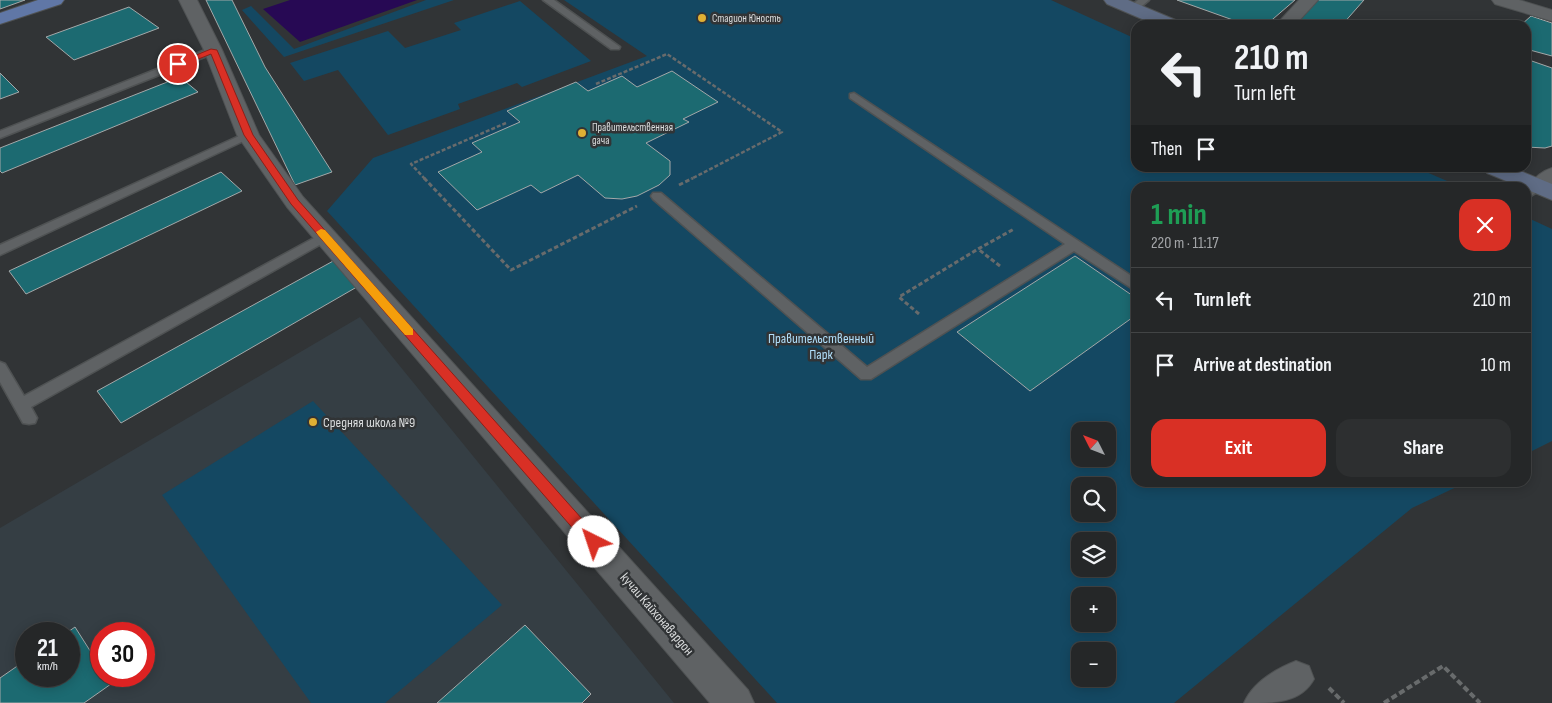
<!DOCTYPE html>
<meta charset="utf-8">
<style>
:root{--surface:#252728;--page:#2d2f30;--text:#f1f3f6;--muted:#a3a5a8;--line:#424445;--accent:#d93025}
body{margin:0;font-family:"Sofia Sans Condensed",sans-serif;background:var(--page);color:var(--text);height:100vh;display:flex;flex-direction:column;font-size:19px;white-space:nowrap}
*{box-sizing:border-box;margin:0}
p{font-size:16px;color:var(--muted)}
.icon{flex:none;width:28px;height:28px;fill:none;stroke:currentColor;stroke-width:2;stroke-linecap:round;stroke-linejoin:round}
.map{position:relative;flex:1;overflow:hidden}
.details{position:absolute;left:1131px;top:182px;width:400px;height:305px;display:flex;flex-direction:column;background:var(--surface);border-radius:15px;box-shadow:0 2px 12px #0003,0 0 0 1px var(--line)}
.details>*{flex:none}
.top-card{position:absolute;left:1131px;top:20px;width:400px;height:152px;border-radius:15px;box-shadow:0 2px 12px #0003,0 0 0 1px var(--line);background:#252728;color:var(--text);overflow:hidden}
.needle{width:32px;rotate:312deg}
.controls{position:absolute;left:1071px;top:422px;display:grid;gap:10px}
.controls a{display:grid;place-items:center;width:45px;height:45px;border-radius:10px;background:var(--surface);box-shadow:0 2px 12px #0003,0 0 0 1px var(--line);font-size:25px}
.speed{position:absolute;left:15px;top:622px;display:flex;gap:10px;font-size:25px;font-weight:700;text-align:center}
.speed>*{display:grid;place-content:center;width:65px;height:65px;border-radius:50%;background:var(--surface);box-shadow:0 2px 12px #0003,0 0 0 1px var(--line);line-height:1}
.speed small{font-size:12px;font-weight:400}
.speed .limit{border:8px solid #d22;background:#fff;color:#111}
.pin{position:absolute;display:grid;place-items:center;width:42px;height:42px;color:#fff;margin:-21px;border:2px solid #fff;border-radius:50%;box-shadow:0 1px 5px #0007}
.me{position:absolute;width:55px;margin:-28px;rotate:319deg;stroke-linejoin:round;filter:drop-shadow(0 0 4px #0008)}
.turn{display:flex;align-items:center;gap:18px;height:105px;padding:0 20px;font-size:22px}
.turn .icon{width:65px;height:65px;stroke-width:2.5}
.turn b{display:block;font-size:35px;line-height:42px}
.then{display:flex;align-items:center;height:48px;padding:0 20px;background:#0003;gap:10px;font-size:19px}
.round{display:grid;place-items:center;flex:none;width:52px;height:52px;border-radius:15px;background:var(--page)}
.summary{display:flex;align-items:center;justify-content:space-between;height:85px;padding:0 20px}
h1{font-size:30px;font-weight:700;line-height:38px;color:#1e9e55}
.primary-button{display:flex;gap:10px;margin-top:auto;padding:10px 20px}
.primary-button a{flex:1;height:58px;border-radius:15px;background:var(--accent);color:#fff;font-size:20px;font-weight:700;line-height:58px;text-align:center}
.primary-button a+a{background:var(--page);color:var(--text)}
ul{padding:0;list-style:none}
li{display:flex;align-items:center;gap:15px;height:65px;padding:0 20px;border-top:1px solid var(--line)}
li div{flex:1}
li b{display:block;font-size:19px}
li em{font-style:normal}
.map>svg:first-child{display:block}
.built{fill:#353e44;fill-rule:evenodd}
.green{fill:#144862;fill-rule:evenodd}
.water{fill:#270954}
.building{fill:#1c6a71;stroke:#a4a8a9}
.lines{fill:none;stroke-linecap:round;stroke-linejoin:round}
.lane-casing{stroke:#4f5253;stroke-width:3}
.street-casing{stroke:#4f5253;stroke-width:2}
.secondary-casing{stroke:#4f5253;stroke-width:2}
.primary-casing{stroke:#4f5253;stroke-width:2}
.path-far2{stroke:#686b6c;stroke-width:2.5;stroke-dasharray:4 2;stroke-linecap:butt}
.path-far1{stroke:#686b6c;stroke-width:3;stroke-dasharray:4.5 2.5;stroke-linecap:butt}
.path{stroke:#686b6c;stroke-width:4;stroke-dasharray:6 3;stroke-linecap:butt}
.lane{fill:#5f6264;fill-rule:evenodd}
.street{fill:#5f6264;fill-rule:evenodd}
.secondary{fill:#5f6c85;fill-rule:evenodd}
.primary{fill:#6077a6;fill-rule:evenodd}
.route{fill:#d93025;stroke:#8d1f18}
.slow{fill:#f59e0b}
.poi-dot{fill:#e0b034;stroke:#313436;stroke-width:2}
.labels{text-anchor:middle;dominant-baseline:central;stroke-width:5;stroke-linejoin:round;paint-order:stroke}
.far-poi-label{font-size:11px;fill:#dadcdd;stroke:#313436;text-anchor:start}
.park-label{font-size:14px;fill:#b1dffa;stroke:#313436}
.poi-label{font-size:14px;fill:#dadcdd;stroke:#313436;text-anchor:start}
.street-label{font-size:14px;fill:#dadcdd;stroke:#313436}
</style>
<div class="map">
<svg width="1552" height="703" viewBox="0 0 1552 703">
<rect width="100%" height="100%" fill="#313436"/>
<path class="built" d="M 360,317 L 674,703 L 0,703 L 0,528 ZM 26,634 L 69,634 L 69,676 L 26,676 ZM 101,634 L 144,634 L 144,676 L 101,676 Z"/>
<path class="green" d="M 426,0 L 454,0 L 284,57 L 242,10 L 251,6 L 294,49 Z
M 564,0 L 1051,0 L 1136,39 L 1136,168 L 1417,168 L 1461,187 L 1136,188 L 1136,482 L 1465,483 L 1412,508 L 1174,703 L 777,703 L 327,211 L 373,158 L 647,56 ZM 1080,431 L 1108,431 L 1108,459 L 1080,459 ZM 1080,486 L 1108,486 L 1108,514 L 1080,514 ZM 1080,541 L 1108,541 L 1108,569 L 1080,569 ZM 1080,596 L 1108,596 L 1108,624 L 1080,624 ZM 1080,651 L 1108,651 L 1108,679 L 1080,679 Z
M 520,1 L 591,61 L 522,87 L 517,83 L 458,104 L 460,109 L 388,135 L 338,70 L 304,81 L 290,63 L 388,31 L 405,48 L 461,30 L 454,23 Z
M 1526,217 L 1552,229 L 1552,441 L 1526,454 Z
M 313,401 L 502,605 L 385,703 L 311,703 L 162,495 Z"/>
<path class="water" d="M 290,0 L 417,0 L 300,42 L 263,9 Z"/>
<path class="building" d="M 0,0 L 25,0 L 0,9 Z
M 206,0 L 232,0 L 265,67 L 332,172 L 295,185 Z
M 1177,0 L 1295,0 L 1266,25 L 1247,25 Z
M 1317,0 L 1364,0 L 1342,25 L 1293,25 Z
M 129,7 L 159,28 L 74,60 L 46,37 Z
M 1531,16 L 1552,23 L 1552,56 L 1526,49 L 1526,25 L 1521,25 Z
M 1526,59 L 1552,68 L 1552,146 L 1545,148 L 1526,147 Z
M 672,71 L 718,102 L 683,119 L 689,122 L 646,143 L 670,161 L 670,175 L 659,185 L 637,196 L 622,199 L 605,198 L 578,175 L 541,193 L 531,185 L 477,210 L 438,172 L 482,152 L 472,143 L 520,122 L 507,111 L 576,82 L 588,91 L 622,76 L 637,87 Z
M 0,73 L 19,92 L 0,99 Z
M 180,77 L 198,92 L 2,173 L 0,171 L 0,148 Z
M 221,172 L 242,191 L 26,294 L 9,271 Z
M 1075,256 L 1136,298 L 1136,315 L 1030,391 L 957,332 Z
M 335,260 L 362,284 L 121,423 L 97,391 Z
M 525,625 L 591,694 L 582,703 L 437,703 Z
M 75,627 L 101,668 L 101,676 L 106,676 L 111,684 L 84,703 L 0,703 L 0,678 L 26,660 L 26,676 L 69,676 L 69,634 L 65,634 Z"/>
<g class="lines">
<defs>
<path id="lane" d="M 543,0 L 554,0 L 620,47 L 619,49 L 611,49 Z
M 1138,0 L 1149,0 L 1136,11 L 1130,11 L 1130,7 Z
M 213,47 L 217,48 L 217,52 L 0,138 L 0,131 Z
M 854,93 L 1136,279 L 1136,291 L 1074,251 L 871,379 L 861,379 L 653,199 L 651,196 L 653,193 L 661,193 L 867,367 L 1065,244 L 850,98 L 850,94 Z
M 248,132 L 252,133 L 252,137 L 0,255 L 0,245 Z
M 1539,183 L 1543,184 L 1545,187 L 1526,199 L 1526,189 Z
M 325,232 L 332,236 L 330,239 L 31,407 L 37,418 L 35,423 L 29,424 L 23,423 L 0,382 L 0,362 L 5,364 L 24,396 Z"/>
<path id="street" d="M 179,0 L 197,0 L 222,50 L 259,135 L 303,197 L 748,690 L 754,703 L 710,703 L 287,207 L 237,135 L 204,50 Z
M 1299,0 L 1318,0 L 1295,25 L 1276,25 Z
M 1492,0 L 1519,0 L 1552,10 L 1552,21 L 1495,4 Z
M 1552,168 L 1552,187 C 1545,194 1540,194 1531,192 L 1528,187 C 1534,178 1542,171 1552,168 Z
M 1296,661 L 1309,666 L 1314,679 C 1301,703 1275,703 1244,703 C 1253,682 1276,669 1296,661 Z"/>
<path id="secondary" d="M 1104,0 L 1128,0 L 1178,21 L 1181,25 L 1156,25 L 1107,4 Z
M 1484,168 L 1513,168 L 1552,184 L 1552,200 L 1487,173 Z"/>
<path id="primary" d="M 38,0 L 64,0 L 61,4 L 0,24 L 0,13 Z"/>
</defs>
<use href="#lane" class="lane-casing"/>
<use href="#street" class="street-casing"/>
<use href="#secondary" class="secondary-casing"/>
<use href="#primary" class="primary-casing"/>
<path class="path-far2" d="M 596,84 L 667,54 L 782,132 L 691,179
M 425,179 L 411,164 L 506,123"/>
<path class="path-far1" d="M 424,178 L 511,270 L 637,206
M 679,185 L 693,178
M 1000,266 L 978,249 L 1014,229
M 919,314 L 899,297 L 978,249"/>
<path class="path" d="M 1329,688 L 1344,703
M 1384,703 L 1443,666 L 1480,703"/>
<use href="#lane" class="lane"/>
<use href="#street" class="street"/>
<use href="#secondary" class="secondary"/>
<use href="#primary" class="primary"/>
</g>
<path class="route" d="M 211,49 L 217,50 L 253,135 L 298,200 L 599,538 L 601,542 L 599,547 L 594,549 L 589,547 L 291,204 L 244,135 L 211,54 L 181,66 L 174,64 Z"/>
<path class="slow" d="M 321,229 L 325,230 L 413,329 L 413,335 L 405,335 L 318,235 L 316,232 Z"/>
<g class="poi-dot">
<circle cx="702" cy="18" r="5"/>
<circle cx="582" cy="133" r="5"/>
<circle cx="313" cy="422" r="5"/>
</g>
<g class="labels">
<g class="far-poi-label">
<text x="712" y="18">Стадион Юность</text>
<text x="592" y="127">Правительственная<tspan x="592" dy="13">дача</tspan></text>
</g>
<g class="park-label">
<text x="821" y="338">Правительственный<tspan x="821" dy="16">Парк</tspan></text>
</g>
<g class="poi-label">
<text x="323" y="422">Средняя школа №9</text>
</g>
<g class="street-label">
<text transform="translate(657 614) rotate(49)">кучаи Кайхонавардон</text>
</g>
</g>
</svg>
<div class="controls">
<a><svg class="needle" viewBox="-14 -14 28 28"><path d="M0-13l5 13h-10z" fill="#e53935"/><path d="M0 13l5-13h-10z" fill="#a3a5a8"/></svg></a>
<a><svg class="icon" aria-label="search" viewBox="0 0 24 24"><circle cx="10" cy="10" r="6"/><path d="M15 15l6 6"/></svg></a>
<a><svg class="icon" aria-label="layers" viewBox="0 0 24 24"><path d="M12 4l9 5-9 5-9-5zM3 14l9 5 9-5"/></svg></a>
<a>+</a>
<a>−</a>
</div>
<div class="speed"><div>21<small>km/h</small></div><div class="limit">30</div></div>
<div class="pin" style="left:178px;top:64px;background:#d93025"><svg class="icon" aria-label="arrive" viewBox="0 0 24 24"><path d="M6 21V4h12l-3 4 3 4H6"/></svg></div>
<svg class="me" style="left:594px;top:542px" viewBox="-20 -20 40 40"><circle r="19" fill="#fff"/><path d="M0-13L10 11 0 6-10 11z" fill="#d93025"/></svg>
<div class="top-card">
<div class="turn"><svg class="icon" aria-label="left" viewBox="0 0 24 24"><path d="M17 20v-9H6M10 6l-5 5 5 5"/></svg><div><b>210 m</b>Turn left</div></div>
<div class="then">Then<svg class="icon" aria-label="arrive" viewBox="0 0 24 24"><path d="M6 21V4h12l-3 4 3 4H6"/></svg></div>
</div>
<section class="details">
<div class="summary"><div><h1>1 min</h1><p>220 m · 11:17</p></div><a class="round" style="background:#d93025;color:#fff"><svg class="icon" aria-label="close" viewBox="0 0 24 24"><path d="M6 6l12 12M18 6L6 18"/></svg></a></div>
<ul>
<li><svg class="icon" aria-label="left" viewBox="0 0 24 24"><path d="M17 20v-9H6M10 6l-5 5 5 5"/></svg><div><b>Turn left</b></div><em>210 m</em></li>
<li><svg class="icon" aria-label="arrive" viewBox="0 0 24 24"><path d="M6 21V4h12l-3 4 3 4H6"/></svg><div><b>Arrive at destination</b></div><em>10 m</em></li>
</ul>
<div class="primary-button"><a>Exit</a><a>Share</a></div>
</section>
</div>
